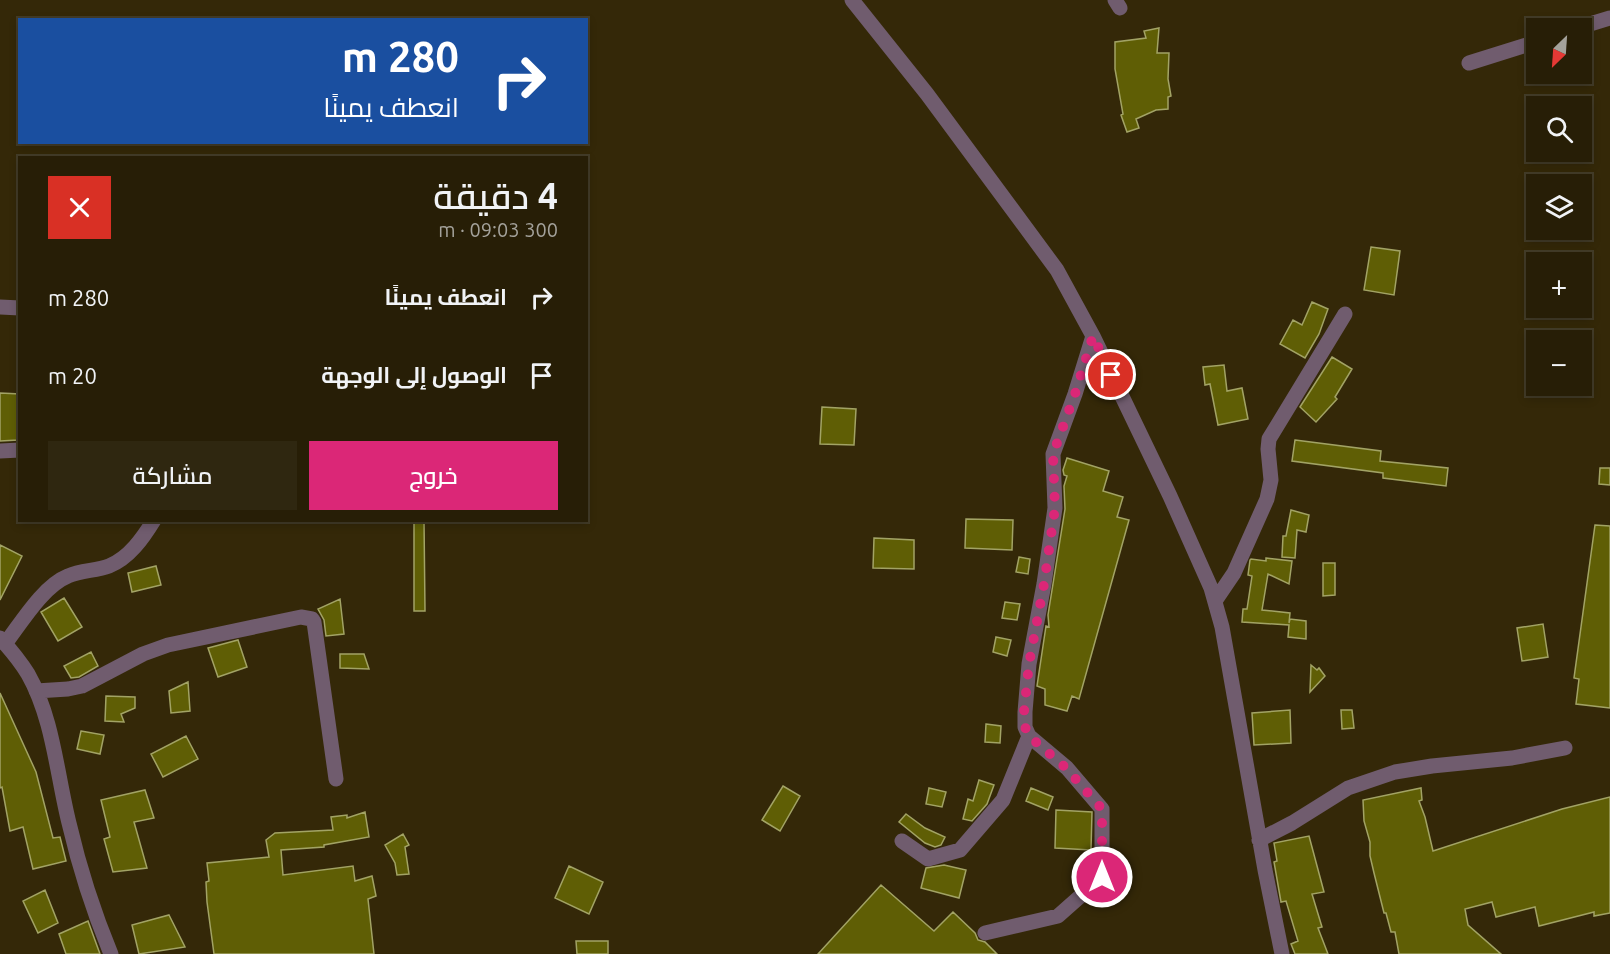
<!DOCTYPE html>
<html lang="ar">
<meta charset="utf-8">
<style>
:root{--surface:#271e06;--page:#2f2710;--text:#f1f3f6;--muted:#a4a29b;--line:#433c28;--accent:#db2777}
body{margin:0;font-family:Ubuntu,Cairo,sans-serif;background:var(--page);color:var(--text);direction:rtl;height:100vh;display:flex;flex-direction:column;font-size:22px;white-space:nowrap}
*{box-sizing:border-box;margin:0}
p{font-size:20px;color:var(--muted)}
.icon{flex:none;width:33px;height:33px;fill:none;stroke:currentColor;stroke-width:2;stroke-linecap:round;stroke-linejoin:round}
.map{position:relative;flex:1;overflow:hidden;direction:ltr}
.drawer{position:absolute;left:18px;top:156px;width:570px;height:366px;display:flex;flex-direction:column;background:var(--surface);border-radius:0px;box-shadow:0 3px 9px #0003,0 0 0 2px var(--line);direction:rtl}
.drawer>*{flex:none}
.top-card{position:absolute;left:18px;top:18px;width:570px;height:126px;border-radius:0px;box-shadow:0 3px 9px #0003,0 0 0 2px var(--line);direction:rtl;background:#1a4fa0;color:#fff;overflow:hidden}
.needle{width:39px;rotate:205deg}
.fabs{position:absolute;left:1526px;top:18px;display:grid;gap:12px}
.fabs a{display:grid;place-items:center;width:66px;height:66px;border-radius:0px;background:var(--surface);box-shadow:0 3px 9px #0003,0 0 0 2px var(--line);font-size:30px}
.pin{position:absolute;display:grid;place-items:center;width:51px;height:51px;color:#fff;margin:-26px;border:3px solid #fff;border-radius:50%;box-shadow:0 2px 6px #0007}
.me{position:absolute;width:66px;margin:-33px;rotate:0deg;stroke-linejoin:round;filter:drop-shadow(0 0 4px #0008)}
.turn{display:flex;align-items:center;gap:21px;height:126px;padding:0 30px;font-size:27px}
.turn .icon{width:78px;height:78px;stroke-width:2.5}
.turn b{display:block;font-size:42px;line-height:51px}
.round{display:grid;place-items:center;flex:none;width:63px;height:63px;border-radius:0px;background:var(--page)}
.summary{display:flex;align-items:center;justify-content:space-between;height:102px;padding:0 30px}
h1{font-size:36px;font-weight:600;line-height:45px}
.primary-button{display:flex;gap:12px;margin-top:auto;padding:12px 30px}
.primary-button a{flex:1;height:69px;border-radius:0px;background:var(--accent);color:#fff;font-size:24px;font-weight:600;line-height:69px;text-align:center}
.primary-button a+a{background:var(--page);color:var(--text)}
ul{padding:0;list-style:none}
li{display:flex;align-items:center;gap:18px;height:78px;padding:0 30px}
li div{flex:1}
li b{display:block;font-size:22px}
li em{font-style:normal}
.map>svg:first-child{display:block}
.building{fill:#5f5e05;stroke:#a2a365;stroke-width:1.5}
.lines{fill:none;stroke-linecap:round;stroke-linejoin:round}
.minor{stroke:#705c6e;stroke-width:15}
.route{stroke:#db2777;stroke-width:10;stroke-dasharray:0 18}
</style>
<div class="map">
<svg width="1610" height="954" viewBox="0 0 1610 954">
<rect width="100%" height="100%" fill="#342808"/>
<path class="building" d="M 1159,28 L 1157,53 L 1169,53 L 1168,79 L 1171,96 L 1168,97 L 1168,109 L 1156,110 L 1136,119 L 1139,128 L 1127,132 L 1121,115 L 1123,114 L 1115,69 L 1115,42 L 1146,38 L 1144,31 Z
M 1371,247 L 1400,251 L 1394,295 L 1364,290 Z
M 1312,302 L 1328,309 L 1319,334 L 1305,358 L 1280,344 L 1293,320 L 1302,325 Z
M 1332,357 L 1352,369 L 1335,397 L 1337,399 L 1316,422 L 1300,407 Z
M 1224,365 L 1227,391 L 1242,388 L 1248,419 L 1218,425 L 1210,384 L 1205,385 L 1203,367 Z
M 0,393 L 20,394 L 18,440 L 0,441 Z
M 822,407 L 856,409 L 854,445 L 820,444 Z
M 1295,440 L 1381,451 L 1380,461 L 1448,468 L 1446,486 L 1383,478 L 1383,473 L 1292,461 Z
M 1067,458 L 1109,471 L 1103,491 L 1123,497 L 1117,517 L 1129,520 L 1079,699 L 1072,696 L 1067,711 L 1045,705 L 1045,689 L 1037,686 L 1046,626 L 1049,627 L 1048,615 L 1065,509 L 1064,486 L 1067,476 L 1064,475 L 1063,470 Z
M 1600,468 L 1610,468 L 1610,485 L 1599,484 Z
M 1291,510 L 1309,515 L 1306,532 L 1297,530 L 1295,558 L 1282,557 L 1283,536 L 1286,536 Z
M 966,519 L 1013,520 L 1012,550 L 965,548 Z
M 414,520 L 424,520 L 425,611 L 414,611 Z
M 1595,525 L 1610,526 L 1610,708 L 1576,704 L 1579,679 L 1574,678 Z
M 874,538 L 914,540 L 914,569 L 873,568 Z
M 0,545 L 22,556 L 0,600 Z
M 1019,557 L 1030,559 L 1028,574 L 1016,572 Z
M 1266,558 L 1292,561 L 1289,584 L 1268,574 L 1262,610 L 1290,613 L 1289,623 L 1290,619 L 1306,621 L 1306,639 L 1288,637 L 1289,625 L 1242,622 L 1243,609 L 1247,609 L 1252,576 L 1248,575 L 1250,560 L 1251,559 L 1266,561 Z
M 1323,563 L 1335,563 L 1335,595 L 1323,596 Z
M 156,566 L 161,585 L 132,592 L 128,573 Z
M 64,598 L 82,627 L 58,641 L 41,612 Z
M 340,599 L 344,634 L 326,636 L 324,620 L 318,609 Z
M 1005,602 L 1020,604 L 1017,620 L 1002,618 Z
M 1543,624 L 1548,657 L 1522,661 L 1517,628 Z
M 996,637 L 1011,640 L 1007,656 L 993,652 Z
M 238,640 L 247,667 L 218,677 L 208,648 Z
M 91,652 L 98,666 L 79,677 L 71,678 L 64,666 Z
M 340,654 L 364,654 L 369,669 L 340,668 Z
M 1311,665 L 1317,670 L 1319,668 L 1325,676 L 1310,692 Z
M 188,682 L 190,711 L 171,713 L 169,691 Z
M 0,693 L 36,772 L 53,838 L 60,837 L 66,861 L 33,869 L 23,827 L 10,831 L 2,787 L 0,788 Z
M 106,696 L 135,697 L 135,708 L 121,714 L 124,722 L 105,721 Z
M 1290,710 L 1291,743 L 1254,745 L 1252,713 Z
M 1341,710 L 1352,710 L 1354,728 L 1342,729 Z
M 986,724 L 1001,726 L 1000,743 L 985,742 Z
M 81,731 L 104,735 L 100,754 L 77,749 Z
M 186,736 L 198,759 L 163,777 L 151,754 Z
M 979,780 L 994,785 L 987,804 L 972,821 L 963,819 L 968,799 L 973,801 Z
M 783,786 L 800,796 L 780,831 L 762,820 Z
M 929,788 L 946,792 L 942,807 L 926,804 Z
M 1031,788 L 1053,797 L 1048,810 L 1026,801 Z
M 1421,788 L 1422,800 L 1419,801 L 1425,817 L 1433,851 L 1562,809 L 1610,797 L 1610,913 L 1594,916 L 1594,912 L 1539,926 L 1535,907 L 1496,917 L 1492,902 L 1465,909 L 1468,925 L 1501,954 L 1399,954 L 1395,932 L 1391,932 L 1386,913 L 1384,913 L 1374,873 L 1370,856 L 1370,842 L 1364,821 L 1363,800 Z
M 145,790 L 154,818 L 134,822 L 147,868 L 113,872 L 104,839 L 110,837 L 101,800 Z
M 1056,810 L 1092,812 L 1091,850 L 1055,848 Z
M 365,812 L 369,837 L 324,845 L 324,847 L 281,850 L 283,875 L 353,866 L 355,881 L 372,876 L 376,896 L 368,899 L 374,954 L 214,954 L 207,902 L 206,882 L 209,881 L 207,863 L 269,857 L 266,840 L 275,833 L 333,830 L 331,817 L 347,815 L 347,818 Z
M 906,814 L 925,828 L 945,837 L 941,845 L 935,847 L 925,843 L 899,822 Z
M 403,834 L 409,845 L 405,847 L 409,874 L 397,875 L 395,863 L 385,845 Z
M 1309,836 L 1324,892 L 1312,894 L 1322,927 L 1318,928 L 1328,954 L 1295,954 L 1291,944 L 1298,941 L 1286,901 L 1281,902 L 1274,862 L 1277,861 L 1274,843 Z
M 944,865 L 966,870 L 959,898 L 921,888 L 926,868 Z
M 569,866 L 603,882 L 589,914 L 555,898 Z
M 881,885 L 934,931 L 953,912 L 975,933 L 978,940 L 985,942 L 997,954 L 818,954 Z
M 45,890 L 58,923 L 38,933 L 23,901 Z
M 169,915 L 185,947 L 139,954 L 132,925 Z
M 88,921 L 100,954 L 66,954 L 59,934 Z
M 576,941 L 608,941 L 608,954 L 577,954 Z"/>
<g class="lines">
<path class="minor" d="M 852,0 L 927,94 L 1057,270 L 1093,336 L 1170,496 L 1211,588 L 1222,627 L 1265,870 L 1282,954
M 1115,0 L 1120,8
M 1577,28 L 1610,18
M 1469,63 L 1536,42
M 0,307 L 20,308
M 0,451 L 20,450
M 1215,601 L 1234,573 L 1267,499 L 1271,480 L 1268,449 L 1269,439 L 1345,314
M 0,638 C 10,649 20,661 28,674 C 53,718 57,775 69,823 C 79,866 94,913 111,954
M 5,644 C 21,623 43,586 68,576 C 81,570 96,571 109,566 C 129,558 143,538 154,520
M 36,691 L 68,689 L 82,686 L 143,654 L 168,645 L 301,617 L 312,619 L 314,622 L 336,779
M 1259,840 L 1292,823 L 1348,788 L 1395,772 L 1432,766 L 1512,758 L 1565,748
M 902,841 L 928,859 L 960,850 L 1003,800 L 1029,736
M 985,933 L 1058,916 L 1102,877 L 1102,809 L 1067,768 L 1029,736 L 1025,727 L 1025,712 L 1029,664 L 1044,584 L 1055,508 L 1053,454 L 1075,394 L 1093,336"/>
</g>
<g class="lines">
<path class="route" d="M 1102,877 L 1102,809 L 1066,768 L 1029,736 L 1025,727 L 1024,712 L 1029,664 L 1044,584 L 1055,508 L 1053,454 L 1075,394 L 1093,336 L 1111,375"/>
</g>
</svg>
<div class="fabs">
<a><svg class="needle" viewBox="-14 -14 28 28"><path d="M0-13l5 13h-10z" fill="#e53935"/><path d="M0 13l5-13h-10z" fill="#a4a29b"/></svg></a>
<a><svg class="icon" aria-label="search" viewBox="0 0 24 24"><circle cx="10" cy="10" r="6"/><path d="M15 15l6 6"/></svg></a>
<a><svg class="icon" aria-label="layers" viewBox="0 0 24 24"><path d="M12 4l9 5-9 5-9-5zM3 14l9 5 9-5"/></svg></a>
<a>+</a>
<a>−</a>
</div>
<div class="pin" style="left:1111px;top:375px;background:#d93025"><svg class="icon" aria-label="arrive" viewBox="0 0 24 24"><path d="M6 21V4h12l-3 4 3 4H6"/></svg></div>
<svg class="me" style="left:1102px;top:877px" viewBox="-20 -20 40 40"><circle r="17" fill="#db2777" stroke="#fff" stroke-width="3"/><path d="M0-11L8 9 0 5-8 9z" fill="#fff"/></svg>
<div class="top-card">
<div class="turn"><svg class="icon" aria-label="right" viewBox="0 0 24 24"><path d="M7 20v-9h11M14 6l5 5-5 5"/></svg><div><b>280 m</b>انعطف يمينًا</div></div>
</div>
<section class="drawer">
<div class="summary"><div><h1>4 دقيقة</h1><p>300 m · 09:03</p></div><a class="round" style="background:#d93025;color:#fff"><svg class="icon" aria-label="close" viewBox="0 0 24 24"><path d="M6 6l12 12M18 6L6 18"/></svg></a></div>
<ul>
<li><svg class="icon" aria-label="right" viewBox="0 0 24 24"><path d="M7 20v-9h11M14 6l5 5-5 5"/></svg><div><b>انعطف يمينًا</b></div><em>280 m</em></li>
<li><svg class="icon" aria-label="arrive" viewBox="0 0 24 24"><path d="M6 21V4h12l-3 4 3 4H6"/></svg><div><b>الوصول إلى الوجهة</b></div><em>20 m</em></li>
</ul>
<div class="primary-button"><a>خروج</a><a>مشاركة</a></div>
</section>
</div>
